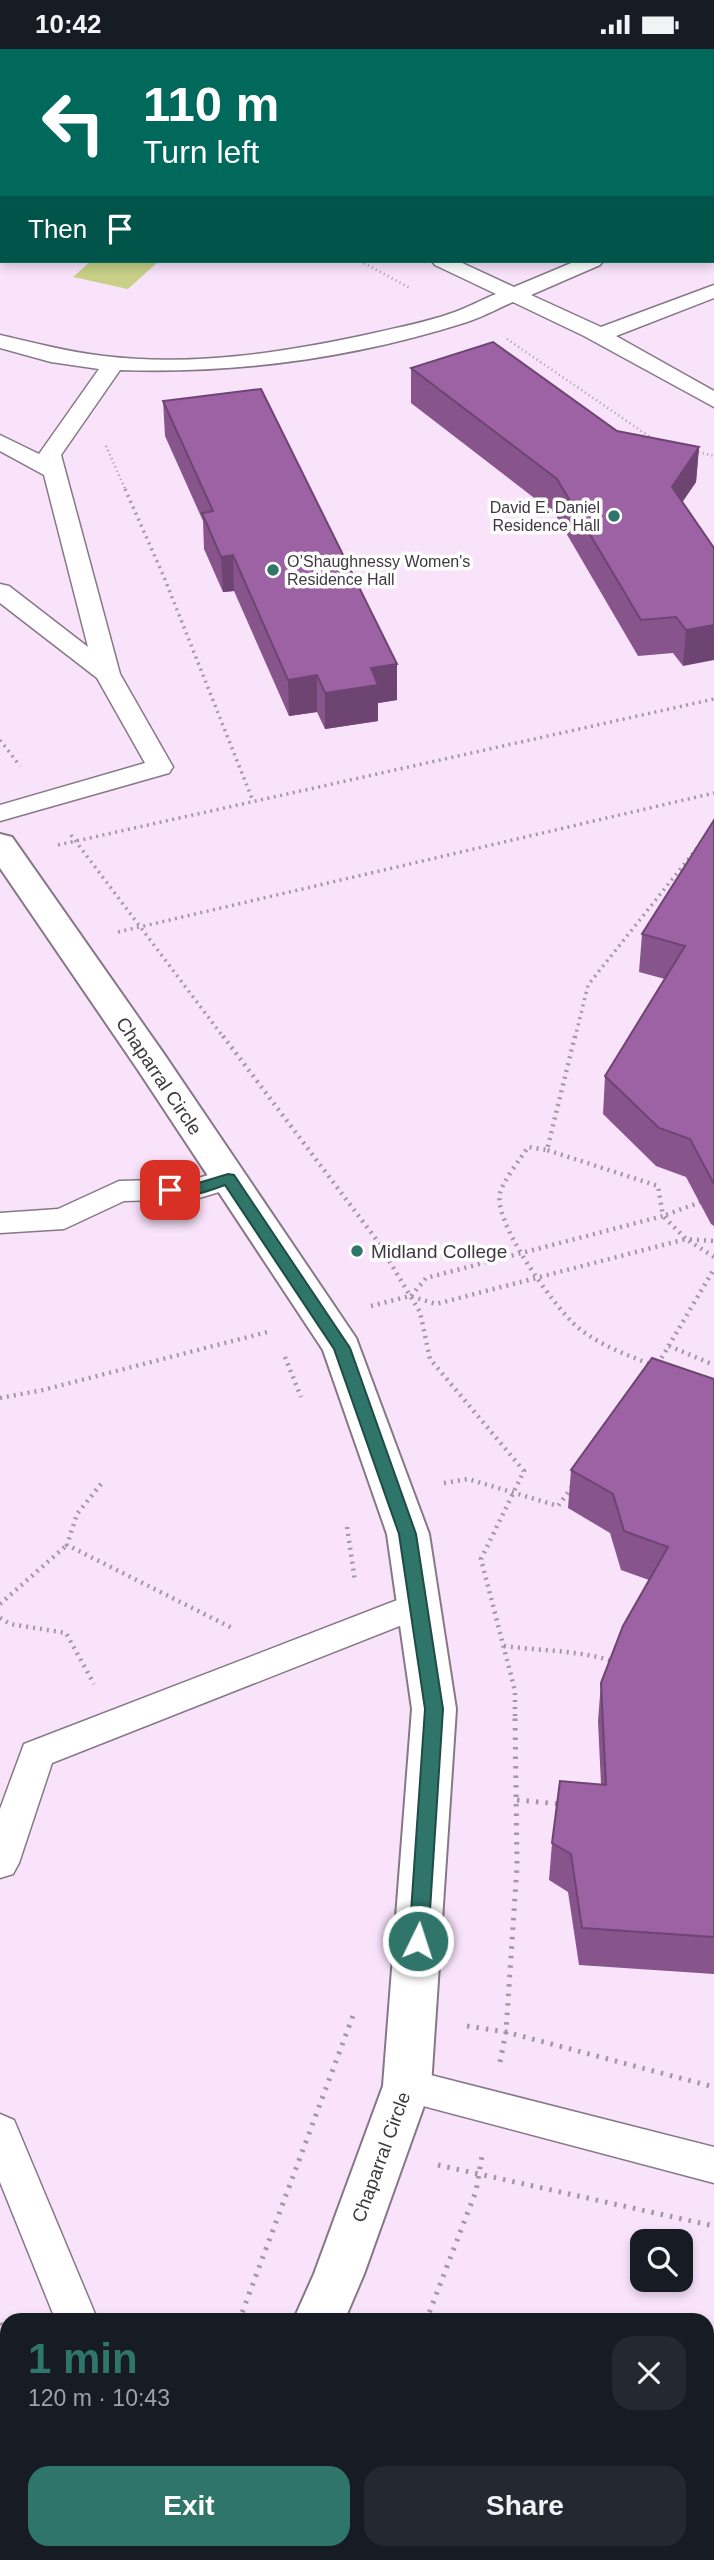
<!DOCTYPE html>
<meta charset="utf-8">
<style>
:root{--surface:#171b24;--page:#242831;--text:#f1f3f6;--muted:#9ea1a6;--accent:#2f756a}
body{margin:0;font-family:Arial,sans-serif;background:var(--page);color:var(--text);height:100vh;display:flex;flex-direction:column;font-size:26px;white-space:nowrap}
*{box-sizing:border-box;margin:0}
p{font-size:23px;color:var(--muted)}
.icon{flex:none;width:38px;height:38px;fill:none;stroke:currentColor;stroke-width:2;stroke-linecap:round;stroke-linejoin:round}
.map{position:relative;flex:1;overflow:hidden}
.sheet{position:absolute;left:0px;top:2264px;width:714px;height:247px;display:flex;flex-direction:column;background:var(--surface);border-radius:21px 21px 0 0;box-shadow:0 4px 10px #0003}
.sheet>*{flex:none}
.guide{position:absolute;left:0px;top:0px;width:714px;height:214px;box-shadow:0 4px 10px #0003;background:#00695c;color:#fff;overflow:hidden}
.buttons{position:absolute;left:630px;top:2180px;display:grid;gap:14px}
.buttons a{display:grid;place-items:center;width:63px;height:63px;border-radius:14px;background:var(--surface);box-shadow:0 4px 10px #0003;font-size:35px}
.pin{position:absolute;display:grid;place-items:center;width:60px;height:60px;color:#fff;margin:-30px;border-radius:14px;box-shadow:0 4px 10px #0006}
.me{position:absolute;width:77px;margin:-38px;rotate:4deg;stroke-linejoin:round;filter:drop-shadow(0 0 5px #0008)}
.turn{display:flex;align-items:center;gap:24px;height:147px;padding:0 28px;font-size:32px}
.turn .icon{width:91px;height:91px;stroke-width:2.5}
.turn b{display:block;font-size:49px;line-height:60px}
.then{display:flex;align-items:center;height:66px;padding:0 28px;background:#0003;gap:14px;font-size:26px}
.round{display:grid;place-items:center;flex:none;width:74px;height:74px;border-radius:21px;background:var(--page)}
.headline{display:flex;align-items:center;justify-content:space-between;height:119px;padding:0 28px}
h1{font-size:42px;font-weight:600;line-height:52px;color:var(--accent)}
.primary-button{display:flex;gap:14px;margin-top:auto;padding:14px 28px}
.primary-button a{flex:1;height:80px;border-radius:21px;background:var(--accent);color:#fff;font-size:28px;font-weight:600;line-height:80px;text-align:center}
.primary-button a+a{background:var(--page);color:var(--text)}
.status{display:flex;justify-content:space-between;align-items:center;height:49px;padding:0 35px;background:var(--surface);direction:ltr}
.status svg{height:19px;fill:currentColor}
.map>svg:first-child{display:block}
.built{fill:#f9e3fb;fill-rule:evenodd}
.green{fill:#c7d086}
.lines{fill:none;stroke-linecap:round;stroke-linejoin:round}
.service-casing{stroke:#877888;stroke-width:3}
.minor-casing{stroke:#877888;stroke-width:4}
.path-far3{stroke:#a198a2;stroke-width:2.5;stroke-dasharray:1 3.5;stroke-linecap:butt}
.path-far2{stroke:#a198a2;stroke-width:3.5;stroke-dasharray:2 4.5;stroke-linecap:butt}
.path-far1{stroke:#a198a2;stroke-width:4.5;stroke-dasharray:2 5;stroke-linecap:butt}
.path{stroke:#a198a2;stroke-width:5;stroke-dasharray:2.5 7;stroke-linecap:butt}
.service{fill:#fff;fill-rule:evenodd}
.minor{fill:#fff;fill-rule:evenodd}
.wall{fill:#87548c}
.shaded-wall{fill:#6e4572}
.building{fill:#9d62a3;stroke:#6e4572;stroke-width:2}
.route{fill:#2f756a;stroke:#1f4c45;stroke-width:2}
.poi-dot{fill:#2f756a;stroke:#fff;stroke-width:2.5}
.labels{text-anchor:middle;dominant-baseline:central;stroke-width:7;stroke-linejoin:round;paint-order:stroke}
.far-poi-label{font-size:16px;fill:#3f3840;stroke:#fff;text-anchor:end}
.street-label{font-size:19px;fill:#3f3840;stroke:#fff}
.poi-label{font-size:19px;fill:#3f3840;stroke:#fff;text-anchor:start}
</style>
<div class="status"><b>10:42</b><svg viewBox="0 0 49 12"><path d="M0 12V9h3v3zM5 12V6h3v6zM10 12V3h3v9zM15 12V0h3v12zM26 1h20v11H26zM47 4h2v5h-2z"/></svg></div>
<div class="map">
<svg width="714" height="2511" viewBox="0 0 714 2511">
<rect width="100%" height="100%" fill="#fef4ff"/>
<path class="built" d="M 0,0 L 714,0 L 714,2511 L 0,2511 ZM 2,2 L 712,2 L 712,212 L 2,212 ZM 642,2193 L 681,2193 L 681,2231 L 642,2231 ZM 7,2272 L 707,2272 L 707,2504 L 7,2504 Z"/>
<path class="green" d="M 91,212 L 159,212 L 128,240 L 73,228 Z"/>
<g class="lines">
<defs>
<path id="service" d="M 712,89 L 714,90 L 714,102 L 712,101 Z
M 712,155 L 714,155 L 714,167 L 712,167 Z
M 432,212 L 458,212 L 514,238 L 576,212 L 603,212 L 600,216 L 531,246 L 601,278 L 714,236 L 714,249 L 616,287 L 714,342 L 714,358 L 584,287 L 513,253 C 497,260 481,269 464,274 C 353,309 235,325 120,321 L 61,406 L 120,625 L 173,718 L 169,724 L 0,772 L 0,756 L 145,714 L 97,629 L 0,554 L 0,535 L 9,537 L 88,598 L 44,426 L 0,402 L 0,386 L 39,405 L 99,320 L 51,313 L 0,299 L 0,286 C 35,294 68,303 104,307 C 193,318 288,303 374,284 C 400,278 427,273 452,264 C 467,259 481,251 496,245 L 435,216 Z
M 228,1120 L 239,1123 L 243,1130 L 239,1137 L 196,1150 L 124,1152 L 64,1180 L 0,1184 L 0,1164 L 58,1160 L 119,1132 L 195,1130 Z
M 418,1543 L 430,1547 L 435,1556 L 430,1565 L 52,1714 L 19,1814 L 13,1825 L 0,1829 L 0,1760 L 24,1695 Z
M 407,2020 L 714,2098 L 714,2134 L 393,2049 L 387,2037 L 393,2025 Z
M 0,2065 L 14,2071 L 98,2272 L 56,2272 L 0,2133 Z"/>
<path id="minor" d="M 85,0 L 107,0 L 108,2 L 85,2 Z
M 0,161 L 2,161 L 0,177 Z
M 0,785 L 12,788 L 164,1005 L 356,1289 L 429,1485 L 456,1660 L 431,2037 L 364,2225 L 344,2272 L 293,2272 L 314,2225 L 383,2037 L 412,1660 L 387,1485 L 323,1301 L 138,1021 L 0,819 Z
M 182,2504 L 237,2504 L 234,2511 L 179,2511 Z"/>
</defs>
<use href="#service" class="service-casing"/>
<use href="#minor" class="minor-casing"/>
<path class="path-far3" d="M 0,107 L 2,105
M 360,212 L 410,239
M 507,290 L 656,392
M 106,397 L 126,442
M 694,402 L 714,407"/>
<path class="path-far2" d="M 125,440 L 164,528 L 253,752
M 0,691 L 20,717
M 71,786 L 224,989
M 58,796 L 714,650
M 118,883 L 714,744
M 575,989 L 588,936 L 697,799"/>
<path class="path-far1" d="M 223,987 L 376,1190 L 420,1263 L 430,1310 L 524,1422 L 481,1510 L 515,1642 L 515,1669
M 575,987 L 547,1101 L 528,1098 C 521,1109 503,1132 500,1144 C 493,1173 551,1252 572,1273 C 593,1294 625,1305 652,1316
M 714,1148 L 663,1167 L 686,1190 L 714,1192
M 411,1247 L 426,1229 L 663,1167 L 658,1137 L 547,1101
M 371,1257 L 410,1247 L 436,1255 L 686,1190 L 714,1208
M 669,1297 L 714,1316
M 285,1308 L 301,1348
M 658,1315 L 714,1220
M 0,1349 L 43,1341 L 271,1282
M 444,1434 L 468,1430 L 558,1457 L 572,1438
M 101,1435 L 77,1465 L 67,1496 L 234,1580
M 347,1478 L 355,1532
M 0,1555 L 67,1496
M 0,1569 L 10,1575 L 66,1584 L 94,1635
M 504,1597 C 541,1602 580,1601 615,1613"/>
<path class="path" d="M 517,1751 L 560,1755
M 467,1977 L 506,1983 L 714,2038
M 500,2013 L 506,1983 L 517,1817 L 515,1667
M 438,2116 L 714,2177
M 239,2272 L 354,1964
M 426,2272 L 476,2142 L 482,2107
M 0,2274 L 7,2290
M 108,2504 L 111,2511
M 37,2511 L 39,2504
M 124,2511 L 128,2504
M 321,2511 L 324,2504"/>
<use href="#service" class="service"/>
<use href="#minor" class="minor"/>
</g>
<path class="wall" d="M 411,319 L 617,382 L 699,398 L 696,433 L 682,453 L 714,499 L 683,617 L 673,604 L 638,607 L 555,465 L 411,354 Z
M 163,352 L 397,651 L 378,654 L 378,672 L 325,680 L 317,663 L 289,667 L 234,542 L 223,543 L 204,500 L 203,472 L 165,387 Z
M 714,771 L 714,1177 L 711,1175 L 686,1128 L 656,1117 L 603,1065 L 605,1027 L 665,930 L 639,923 L 642,885 Z
M 714,1330 L 714,1925 L 579,1916 L 568,1843 L 549,1831 L 552,1794 L 601,1735 L 598,1672 L 601,1634 L 649,1531 L 621,1521 L 610,1484 L 568,1459 L 571,1421 Z"/>
<path class="shaded-wall" d="M 699,398 L 696,433 L 669,473 L 672,438 Z
M 233,506 L 234,542 L 223,543 L 221,508 Z
M 714,576 L 714,611 L 683,617 L 686,581 Z
M 397,615 L 397,651 L 378,654 L 378,672 L 325,680 L 325,644 L 371,619 Z
M 317,626 L 317,663 L 289,667 L 288,631 Z"/>
<path class="building" d="M 333,0 L 513,0 L 513,2 L 331,2 Z
M 493,293 L 617,382 L 699,398 L 672,438 L 714,499 L 714,576 L 686,581 L 676,568 L 641,571 L 557,430 L 411,319 Z
M 261,340 L 397,615 L 371,619 L 378,636 L 325,644 L 317,626 L 288,631 L 233,506 L 221,508 L 202,464 L 213,462 L 163,352 Z
M 714,771 L 714,1135 L 690,1090 L 659,1079 L 605,1027 L 685,897 L 642,885 Z
M 652,1309 L 714,1330 L 714,1888 L 582,1879 L 571,1805 L 552,1794 L 560,1732 L 606,1736 L 601,1634 L 623,1577 L 668,1498 L 624,1482 L 613,1445 L 571,1421 Z"/>
<path class="route" d="M 228,1125 L 234,1126 L 350,1299 L 416,1485 L 443,1660 L 428,1892 L 425,1898 L 418,1900 L 411,1898 L 409,1892 L 425,1660 L 399,1485 L 334,1300 L 225,1136 C 209,1142 176,1155 163,1141 L 170,1136 L 195,1135 Z"/>
<g class="poi-dot">
<circle cx="614" cy="467" r="7"/>
<circle cx="273" cy="521" r="7"/>
<circle cx="357" cy="1202" r="7"/>
</g>
<g class="labels">
<g class="far-poi-label">
<text x="600" y="458">David E. Daniel<tspan x="600" dy="18">Residence Hall</tspan></text>
<text x="287" y="512" text-anchor="start">O’Shaughnessy Women's<tspan x="287" dy="18">Residence Hall</tspan></text>
</g>
<g class="street-label">
<text transform="translate(159 1027) rotate(56)">Chaparral Circle</text>
<text transform="translate(381 2108) rotate(-70)">Chaparral Circle</text>
</g>
<g class="poi-label">
<text x="371" y="1202">Midland College</text>
</g>
</g>
</svg>
<div class="buttons">
<a><svg class="icon" aria-label="search" viewBox="0 0 24 24"><circle cx="10" cy="10" r="6"/><path d="M15 15l6 6"/></svg></a>
</div>
<div class="pin" style="left:170px;top:1141px;background:#d93025"><svg class="icon" aria-label="arrive" viewBox="0 0 24 24"><path d="M6 21V4h12l-3 4 3 4H6"/></svg></div>
<svg class="me" style="left:418px;top:1892px" viewBox="-20 -20 40 40"><circle r="17" fill="#2f756a" stroke="#fff" stroke-width="3"/><path d="M0-11L8 9 0 5-8 9z" fill="#fff"/></svg>
<div class="guide">
<div class="turn"><svg class="icon" aria-label="left" viewBox="0 0 24 24"><path d="M17 20v-9H6M10 6l-5 5 5 5"/></svg><div><b>110 m</b>Turn left</div></div>
<div class="then">Then<svg class="icon" aria-label="arrive" viewBox="0 0 24 24"><path d="M6 21V4h12l-3 4 3 4H6"/></svg></div>
</div>
<section class="sheet">
<div class="headline"><div><h1>1 min</h1><p>120 m · 10:43</p></div><a class="round"><svg class="icon" aria-label="close" viewBox="0 0 24 24"><path d="M6 6l12 12M18 6L6 18"/></svg></a></div>
<div class="primary-button"><a>Exit</a><a>Share</a></div>
</section>
</div>
